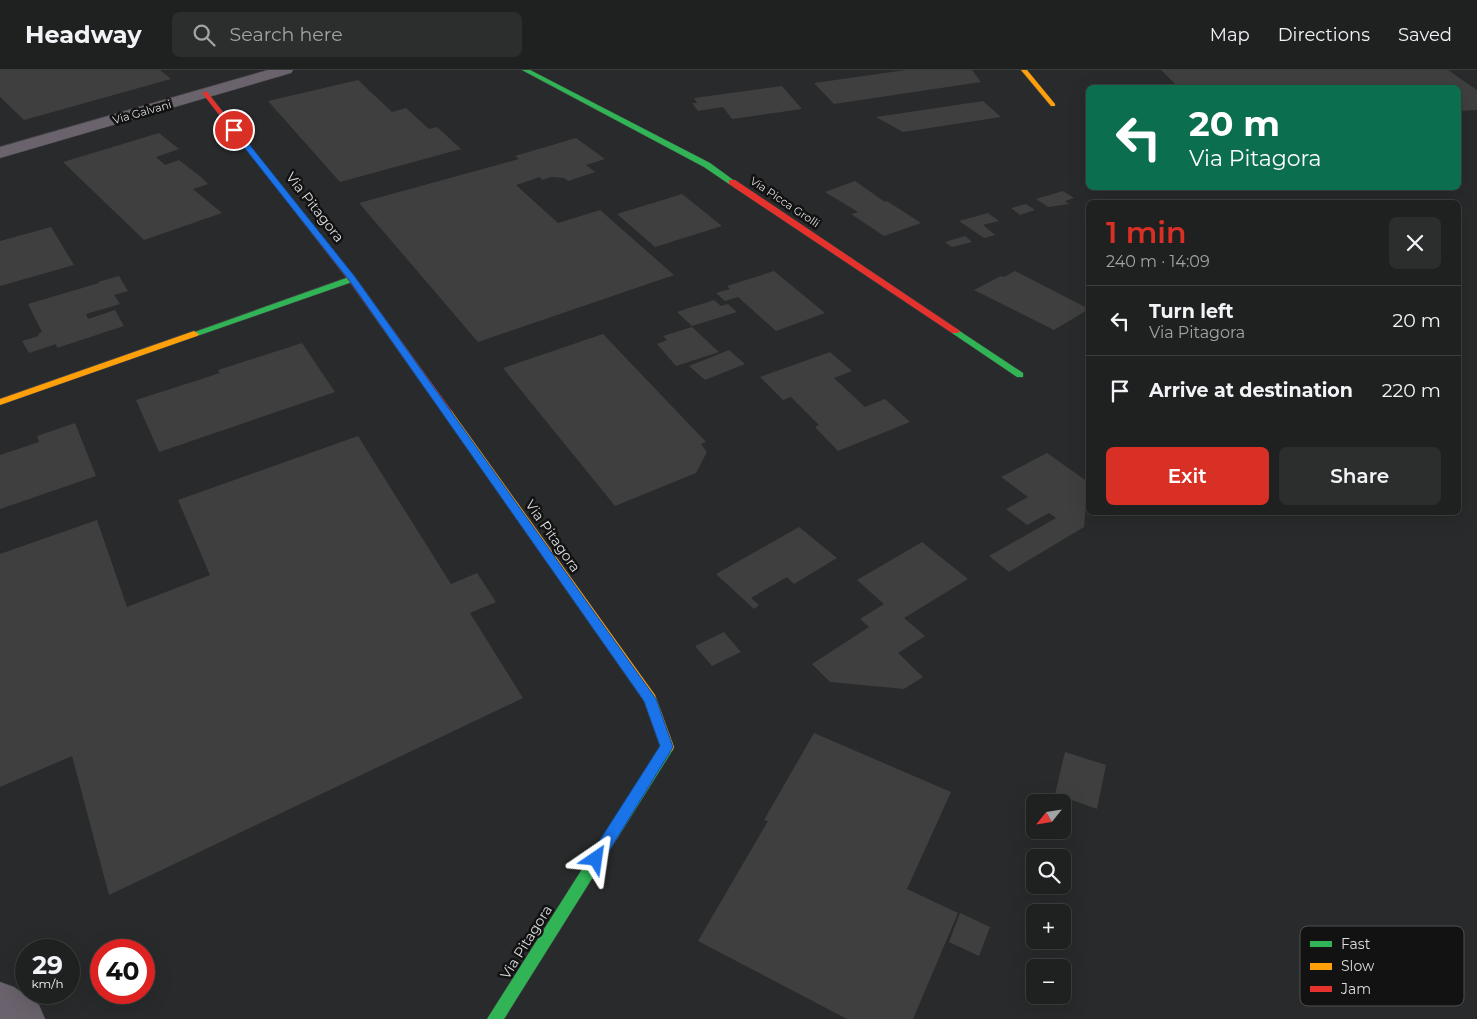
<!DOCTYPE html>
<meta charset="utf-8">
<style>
:root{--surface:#1f2020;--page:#2c2d2d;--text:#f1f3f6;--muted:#a1a3a5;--line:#3c3e3e;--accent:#d93025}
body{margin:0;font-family:Montserrat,sans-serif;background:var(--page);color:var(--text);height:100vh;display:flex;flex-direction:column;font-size:19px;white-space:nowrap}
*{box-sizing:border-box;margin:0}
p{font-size:16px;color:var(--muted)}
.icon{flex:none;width:28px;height:28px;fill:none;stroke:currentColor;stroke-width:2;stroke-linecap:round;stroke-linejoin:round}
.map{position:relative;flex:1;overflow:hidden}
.details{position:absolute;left:1086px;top:130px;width:375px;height:315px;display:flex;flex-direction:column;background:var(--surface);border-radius:8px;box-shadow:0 5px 20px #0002,0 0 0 1px var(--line)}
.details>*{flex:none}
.banner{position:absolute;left:1086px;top:15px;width:375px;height:105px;border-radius:8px;box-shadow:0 5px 20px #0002,0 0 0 1px var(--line);background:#0b6e4f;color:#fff;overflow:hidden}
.needle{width:32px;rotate:240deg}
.fabs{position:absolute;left:1026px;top:724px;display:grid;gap:10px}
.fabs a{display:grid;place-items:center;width:45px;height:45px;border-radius:8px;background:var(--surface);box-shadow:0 5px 20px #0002,0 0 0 1px var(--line);font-size:25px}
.speed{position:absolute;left:15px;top:869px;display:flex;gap:10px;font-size:25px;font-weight:700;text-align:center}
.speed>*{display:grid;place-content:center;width:65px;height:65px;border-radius:50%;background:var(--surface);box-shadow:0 5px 20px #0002,0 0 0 1px var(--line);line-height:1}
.speed small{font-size:12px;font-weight:400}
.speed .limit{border:8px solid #d22;background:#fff;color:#111}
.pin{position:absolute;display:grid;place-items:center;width:42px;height:42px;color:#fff;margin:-21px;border:2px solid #fff;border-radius:50%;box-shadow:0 1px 5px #0007}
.me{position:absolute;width:55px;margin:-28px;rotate:32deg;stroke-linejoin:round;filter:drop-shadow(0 0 4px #0008)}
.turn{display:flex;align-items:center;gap:18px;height:105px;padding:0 20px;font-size:22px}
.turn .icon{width:65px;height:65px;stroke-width:2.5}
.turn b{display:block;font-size:35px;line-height:42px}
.round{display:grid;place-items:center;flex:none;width:52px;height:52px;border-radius:8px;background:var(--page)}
.overview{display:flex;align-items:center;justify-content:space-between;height:85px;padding:0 20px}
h1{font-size:30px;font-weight:600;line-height:38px;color:var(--accent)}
.action{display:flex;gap:10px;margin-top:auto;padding:10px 20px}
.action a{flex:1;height:58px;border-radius:8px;background:var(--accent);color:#fff;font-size:20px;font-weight:600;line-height:58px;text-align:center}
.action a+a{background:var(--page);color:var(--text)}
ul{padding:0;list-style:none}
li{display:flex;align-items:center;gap:15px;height:70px;padding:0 20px;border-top:1px solid var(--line)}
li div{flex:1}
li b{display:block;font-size:19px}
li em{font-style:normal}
header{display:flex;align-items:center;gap:30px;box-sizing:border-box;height:70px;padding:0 25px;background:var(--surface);border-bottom:1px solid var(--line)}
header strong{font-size:24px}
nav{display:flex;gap:28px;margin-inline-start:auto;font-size:18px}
.search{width:350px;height:45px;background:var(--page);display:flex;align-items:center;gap:12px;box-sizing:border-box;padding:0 18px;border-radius:8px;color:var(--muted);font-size:19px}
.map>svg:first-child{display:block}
.building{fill:#403f3f}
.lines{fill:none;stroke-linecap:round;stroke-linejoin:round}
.street-casing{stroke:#464748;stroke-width:1}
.fast-casing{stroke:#464748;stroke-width:1}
.slow-casing{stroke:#464748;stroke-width:1}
.jam-casing{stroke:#464748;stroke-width:1}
.street{fill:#6a626c;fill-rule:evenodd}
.fast{fill:#30b455;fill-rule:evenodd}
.slow{fill:#ff9f0a;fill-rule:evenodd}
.jam{fill:#e5322d;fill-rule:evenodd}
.route{fill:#1a73e8;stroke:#114b97}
.labels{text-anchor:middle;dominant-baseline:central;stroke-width:5;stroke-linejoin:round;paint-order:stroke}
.far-street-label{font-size:11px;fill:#dcddde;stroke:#121213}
.street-label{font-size:14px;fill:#dcddde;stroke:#121213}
.key{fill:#121213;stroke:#4f4f50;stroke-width:1}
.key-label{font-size:14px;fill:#dcddde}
</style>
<header>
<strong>Headway</strong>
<div class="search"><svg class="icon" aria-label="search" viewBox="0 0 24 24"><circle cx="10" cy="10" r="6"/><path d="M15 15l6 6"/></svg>Search here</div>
<nav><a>Map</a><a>Directions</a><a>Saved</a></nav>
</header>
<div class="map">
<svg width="1477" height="949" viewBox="0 0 1477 949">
<rect width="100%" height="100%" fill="#292a2b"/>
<path class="building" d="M 0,0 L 160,0 L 171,9 L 24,50 L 0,27 Z
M 906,0 L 972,0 L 981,12 L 834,34 L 814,13 Z
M 1161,0 L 1448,0 L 1477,20 L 1477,40 L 1459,41 L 1459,18 L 1179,18 Z
M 358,10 L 392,42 L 406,38 L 429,59 L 437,57 L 461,79 L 340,112 L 268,31 Z
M 782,16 L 802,39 L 732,49 L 723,37 L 698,41 L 692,33 L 697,33 L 694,28 Z
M 983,31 L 1001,47 L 903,62 L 876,47 Z
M 159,63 L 179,79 L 156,87 L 165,95 L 179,90 L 201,107 L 208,114 L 193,119 L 222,143 L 144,170 L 63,92 Z
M 576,68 L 605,89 L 586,95 L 595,102 L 568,111 L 564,108 L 551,107 L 542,110 L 540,107 L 516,115 L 558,153 L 600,140 L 674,205 L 478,272 L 359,133 L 519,89 L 515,86 Z
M 855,111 L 885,132 L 887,131 L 921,153 L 884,166 L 851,144 L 858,142 L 825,122 Z
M 1063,121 L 1074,128 L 1065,131 L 1069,134 L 1048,137 L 1036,129 Z
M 682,124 L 722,156 L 655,177 L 617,144 Z
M 1026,134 L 1035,140 L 1020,145 L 1011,138 Z
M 988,143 L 999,151 L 983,155 L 995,165 L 984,168 L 959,151 Z
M 51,157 L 74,195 L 0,216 L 0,171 Z
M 965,166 L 972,172 L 952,177 L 945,172 Z
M 774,201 L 825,243 L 776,261 L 738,227 L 725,231 L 716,223 L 730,219 L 727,216 Z
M 1015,201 L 1089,239 L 1054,260 L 974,220 L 1001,206 L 1004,207 Z
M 119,206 L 128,221 L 114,225 L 120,234 L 86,244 L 88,249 L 115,240 L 124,256 L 57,278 L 56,274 L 29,283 L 22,271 L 39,266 L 38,264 L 42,262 L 28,234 L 99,213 L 98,212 Z
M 714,230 L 721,236 L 728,234 L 737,242 L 692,256 L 677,242 Z
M 692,257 L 719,282 L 676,296 L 657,274 L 667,270 L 663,266 Z
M 603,264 L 706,372 L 701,374 L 707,382 L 696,403 L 615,436 L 503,298 Z
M 302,273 L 335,322 L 159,382 L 136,330 L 220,303 L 218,300 Z
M 729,280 L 745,294 L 705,310 L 689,296 Z
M 830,282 L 852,301 L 834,308 L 865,337 L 885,329 L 910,352 L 838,381 L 815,357 L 819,355 L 791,327 L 783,330 L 760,307 Z
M 75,353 L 96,406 L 0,439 L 0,385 L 39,372 L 37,366 Z
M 358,366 L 451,514 L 477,503 L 496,532 L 470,543 L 523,628 L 109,825 L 72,686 L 0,717 L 0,484 L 97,450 L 127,537 L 210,505 L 178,430 Z
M 1047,383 L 1088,412 L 1084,457 L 1009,502 L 989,486 L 1056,448 L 1049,443 L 1027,455 L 1006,439 L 1028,427 L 1001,407 Z
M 799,457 L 837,488 L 794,514 L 787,507 L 751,528 L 759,535 L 754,539 L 716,504 Z
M 922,472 L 968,509 L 904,548 L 925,566 L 898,583 L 923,607 L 904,619 L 830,612 L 812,594 L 869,557 L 860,549 L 884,534 L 857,510 Z
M 724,562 L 741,582 L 712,596 L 695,576 Z
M 814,663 L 951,722 L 907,819 L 958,843 L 913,949 L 847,949 L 698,871 L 768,751 L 764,750 Z
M 1065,682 L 1106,695 L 1097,739 L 1055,724 Z
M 960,843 L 990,857 L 979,886 L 949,872 Z"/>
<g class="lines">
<defs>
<path id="street" d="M 268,0 L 293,0 L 291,3 L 0,88 L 0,77 Z
M 0,912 L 14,917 L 39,935 L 45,949 L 0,949 Z"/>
<path id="fast" d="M 522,0 L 530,0 L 710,93 L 736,112 L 729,114 L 704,97 Z
M 352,206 L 356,209 L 355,211 L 197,266 L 191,266 L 189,264 Z
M 955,258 L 1023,303 L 1023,307 L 1017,307 L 952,263 L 952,259 Z
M 667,671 L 672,673 L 674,677 L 672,681 L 504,949 L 487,949 L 662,673 Z"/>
<path id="slow" d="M 1021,0 L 1027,0 L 1055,34 L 1055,36 L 1051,36 Z
M 194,261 L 199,264 L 197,266 L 0,335 L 0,329 Z
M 447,339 L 451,340 L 655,625 L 674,677 L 672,681 L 667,683 L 662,681 L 644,631 L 443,344 L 442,342 L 443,340 Z"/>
<path id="jam" d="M 203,22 L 207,22 L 355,207 L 451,340 L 452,342 L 451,344 L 443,344 L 349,211 L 203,24 Z
M 729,110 L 735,110 L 960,261 L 958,263 L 952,263 L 729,114 Z"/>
</defs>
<use href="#street" class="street-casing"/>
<use href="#fast" class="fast-casing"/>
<use href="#slow" class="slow-casing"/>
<use href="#jam" class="jam-casing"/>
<use href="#street" class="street"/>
<use href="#fast" class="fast"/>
<use href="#slow" class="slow"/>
<use href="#jam" class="jam"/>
</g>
<path class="route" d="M 234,58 L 237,59 L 355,207 L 656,629 L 673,677 L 601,794 L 596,796 L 591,794 L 589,789 L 591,784 L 660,676 L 644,631 L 349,210 L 232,62 L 231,60 Z"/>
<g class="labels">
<g class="far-street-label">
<text transform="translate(142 42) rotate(-16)">Via Galvani</text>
<text transform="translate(785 132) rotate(34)">Via Picca Grolli</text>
</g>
<g class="street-label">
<text transform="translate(315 137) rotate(52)">Via Pitagora</text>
<text transform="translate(553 466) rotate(55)">Via Pitagora</text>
<text transform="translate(526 872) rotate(-58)">Via Pitagora</text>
</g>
</g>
<rect x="1300" y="856" width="164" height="80" rx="8" class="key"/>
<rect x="1310" y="871" width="22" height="6" fill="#30b455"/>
<rect x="1310" y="893" width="22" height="7" fill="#ff9f0a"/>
<rect x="1310" y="916" width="22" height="6" fill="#e5322d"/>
<g class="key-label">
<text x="1341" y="879">Fast</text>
<text x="1341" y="901">Slow</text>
<text x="1341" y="924">Jam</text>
</g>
</svg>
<div class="fabs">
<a><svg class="needle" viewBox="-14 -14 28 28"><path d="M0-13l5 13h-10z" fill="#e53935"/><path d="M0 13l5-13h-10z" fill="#a1a3a5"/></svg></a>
<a><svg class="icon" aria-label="search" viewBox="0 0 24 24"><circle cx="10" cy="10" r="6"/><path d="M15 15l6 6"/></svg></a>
<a>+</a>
<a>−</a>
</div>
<div class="speed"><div>29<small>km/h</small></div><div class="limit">40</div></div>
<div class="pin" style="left:234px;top:60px;background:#d93025"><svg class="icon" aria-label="arrive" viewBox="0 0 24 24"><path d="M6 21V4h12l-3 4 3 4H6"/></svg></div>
<svg class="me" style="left:596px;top:789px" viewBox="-20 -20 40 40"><path d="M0-17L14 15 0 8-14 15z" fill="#1a73e8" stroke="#fff" stroke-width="4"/></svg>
<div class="banner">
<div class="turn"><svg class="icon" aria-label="left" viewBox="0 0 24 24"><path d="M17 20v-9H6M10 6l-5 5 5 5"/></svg><div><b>20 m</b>Via Pitagora</div></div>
</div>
<section class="details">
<div class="overview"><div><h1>1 min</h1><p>240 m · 14:09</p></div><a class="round"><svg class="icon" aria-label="close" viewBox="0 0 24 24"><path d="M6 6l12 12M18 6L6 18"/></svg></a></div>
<ul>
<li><svg class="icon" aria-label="left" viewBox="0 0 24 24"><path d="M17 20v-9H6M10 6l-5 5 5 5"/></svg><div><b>Turn left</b><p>Via Pitagora</p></div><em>20 m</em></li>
<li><svg class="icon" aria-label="arrive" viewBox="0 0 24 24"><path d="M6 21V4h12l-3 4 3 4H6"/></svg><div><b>Arrive at destination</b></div><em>220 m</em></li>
</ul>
<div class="action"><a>Exit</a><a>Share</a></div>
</section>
</div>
